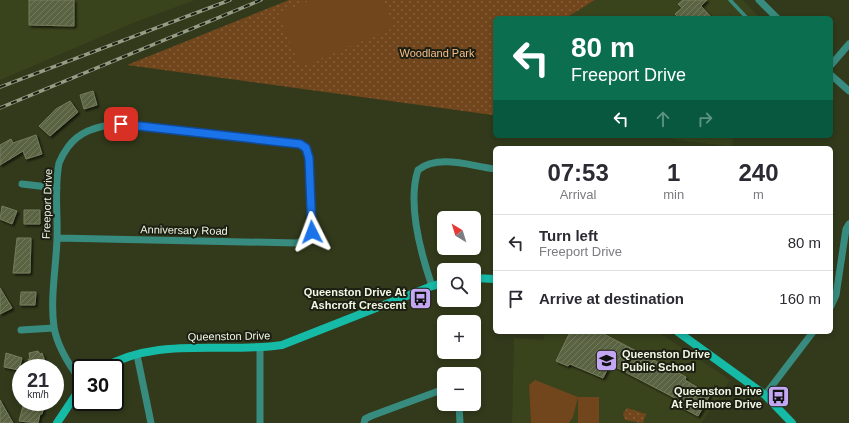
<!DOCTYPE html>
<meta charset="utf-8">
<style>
:root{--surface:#fff;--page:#f2f2f3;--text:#2b2b33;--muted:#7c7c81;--line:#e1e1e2}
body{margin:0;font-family:Helvetica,sans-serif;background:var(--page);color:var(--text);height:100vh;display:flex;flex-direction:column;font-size:15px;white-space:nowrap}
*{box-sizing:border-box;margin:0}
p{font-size:13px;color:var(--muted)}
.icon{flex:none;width:22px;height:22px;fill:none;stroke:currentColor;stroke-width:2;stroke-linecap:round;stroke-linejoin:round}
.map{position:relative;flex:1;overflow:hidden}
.sheet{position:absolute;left:493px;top:146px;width:340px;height:188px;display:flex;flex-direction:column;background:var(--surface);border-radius:6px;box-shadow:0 2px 6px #0003}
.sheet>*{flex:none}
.top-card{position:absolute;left:493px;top:16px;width:340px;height:122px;border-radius:6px;box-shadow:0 2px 6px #0003;background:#0b6e4f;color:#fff;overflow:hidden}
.needle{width:26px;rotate:322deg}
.tools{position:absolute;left:437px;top:211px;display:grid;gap:8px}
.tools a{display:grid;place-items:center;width:44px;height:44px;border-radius:6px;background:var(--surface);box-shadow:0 2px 6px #0003;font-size:20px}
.speed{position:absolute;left:12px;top:359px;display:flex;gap:8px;font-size:20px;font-weight:700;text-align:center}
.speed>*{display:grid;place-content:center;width:52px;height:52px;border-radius:50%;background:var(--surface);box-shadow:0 2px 6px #0003;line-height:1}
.speed small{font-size:10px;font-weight:400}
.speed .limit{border:2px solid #111;border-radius:6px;background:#fff;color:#111}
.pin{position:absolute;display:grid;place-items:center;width:34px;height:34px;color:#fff;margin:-17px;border-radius:8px;box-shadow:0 2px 6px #0006}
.me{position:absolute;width:44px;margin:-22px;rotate:357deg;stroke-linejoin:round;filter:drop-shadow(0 0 3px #0008)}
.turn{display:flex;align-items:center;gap:14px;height:84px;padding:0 12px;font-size:18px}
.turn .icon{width:52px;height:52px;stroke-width:2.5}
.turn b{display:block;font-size:28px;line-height:34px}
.lanes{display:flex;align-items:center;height:38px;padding:0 12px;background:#0003;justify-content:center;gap:20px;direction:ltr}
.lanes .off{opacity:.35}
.eta{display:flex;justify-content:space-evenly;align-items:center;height:68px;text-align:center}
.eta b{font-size:24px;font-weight:800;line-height:28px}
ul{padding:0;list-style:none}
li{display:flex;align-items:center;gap:12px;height:56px;padding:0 12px;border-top:1px solid var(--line)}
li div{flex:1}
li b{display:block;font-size:15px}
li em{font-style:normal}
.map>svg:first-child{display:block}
.built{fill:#39431c}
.park{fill:url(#park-dots)}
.pitch{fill:#71461c}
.building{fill:url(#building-hatch);stroke:#747e5c;filter:url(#shadow)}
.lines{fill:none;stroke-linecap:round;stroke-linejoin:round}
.lane{stroke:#388c7f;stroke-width:3.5}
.street{stroke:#388c7f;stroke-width:7}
.secondary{stroke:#16bba7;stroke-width:8}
.rail-casing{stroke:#969d85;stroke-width:3.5}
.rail{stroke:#1c1f12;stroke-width:2;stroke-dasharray:6;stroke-linecap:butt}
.route-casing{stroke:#114b97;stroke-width:10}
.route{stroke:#1a73e8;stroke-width:7}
.labels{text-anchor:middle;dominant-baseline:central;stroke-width:4;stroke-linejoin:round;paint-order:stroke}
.park-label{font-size:11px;fill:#f6bd8c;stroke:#1c1f12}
.street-label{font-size:11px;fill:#f1f7e5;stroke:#1c1f12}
.poi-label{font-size:11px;font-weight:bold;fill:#f1f7e5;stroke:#1c1f12;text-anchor:end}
</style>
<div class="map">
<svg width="849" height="423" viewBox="0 0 849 423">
<defs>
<pattern id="park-dots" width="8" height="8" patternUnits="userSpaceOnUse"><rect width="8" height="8" fill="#71461c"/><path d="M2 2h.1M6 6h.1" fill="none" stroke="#86613d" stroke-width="1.8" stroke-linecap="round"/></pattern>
<pattern id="building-hatch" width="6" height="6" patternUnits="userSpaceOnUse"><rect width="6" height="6" fill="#5a6343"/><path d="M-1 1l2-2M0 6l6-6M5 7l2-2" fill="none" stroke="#727a5e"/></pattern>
<filter id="shadow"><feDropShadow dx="2" dy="2" stdDeviation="1" flood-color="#0009"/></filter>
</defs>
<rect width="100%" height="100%" fill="#323a1b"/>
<path class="built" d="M 0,0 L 195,0 L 133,23 L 0,80 Z
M 595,0 L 743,0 L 760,18 L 566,18 Z
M 651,136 L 734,136 L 732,147 Z
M 545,332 L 658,332 L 730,380 L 701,423 L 512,423 L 514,338 L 544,340 Z"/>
<path class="park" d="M 289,0 L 595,0 L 566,18 L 495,18 L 495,111 L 493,115 L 127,65 Z
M 627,408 L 646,414 L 643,423 L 625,420 L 623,414 Z"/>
<path class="pitch" d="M 311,0 L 383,0 L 394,28 L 300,67 L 278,14 Z
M 535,380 L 578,397 L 573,417 L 569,423 L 531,423 L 529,385 Z
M 578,397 L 599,397 L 599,423 L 578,423 Z"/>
<path class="building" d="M 29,0 L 74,0 L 74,26 L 29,25 Z
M 683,0 L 707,0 L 701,6 L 712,18 L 679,18 L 675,14 L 682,8 L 678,4 Z
M 93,91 L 97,105 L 84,109 L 80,95 Z
M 70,101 L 78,112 L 50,136 L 39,126 L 56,109 Z
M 36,135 L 42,154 L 26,159 L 23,151 L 0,165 L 0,145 L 11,139 L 13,143 Z
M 2,206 L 17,211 L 12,224 L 0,219 Z
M 24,210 L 40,210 L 40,224 L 24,224 Z
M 17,238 L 31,238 L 30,273 L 13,273 Z
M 0,288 L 12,308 L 0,314 Z
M 21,292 L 36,292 L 35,305 L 20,305 Z
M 570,332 L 600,332 L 686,377 L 685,380 L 710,395 L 698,416 L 672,402 L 675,398 L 610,364 L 603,378 L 570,364 L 568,366 L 556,361 Z
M 38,351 L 40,354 L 42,353 L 46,364 L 32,368 L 28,359 L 30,360 L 29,353 Z
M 6,353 L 22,358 L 19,370 L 4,367 Z
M 0,400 L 13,423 L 0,423 Z
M 24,402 L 45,402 L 42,414 L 40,414 L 38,423 L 19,421 Z"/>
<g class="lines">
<path class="lane" d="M 730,0 L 747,18"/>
<path class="street" d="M 759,0 L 777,18
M 831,65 L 849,44
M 831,75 L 849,91
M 22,184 L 57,188
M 57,238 L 297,243 L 309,238 L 312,232 L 309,158 C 304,144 301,144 287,142 L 121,124 C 101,125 80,130 68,147 C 65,151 61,158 59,163 C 54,188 58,214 57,239 C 56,268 50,299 54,327 C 57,346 69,365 81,381
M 432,286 C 421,254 407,204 418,170 C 438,154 471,166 495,169
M 831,306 L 836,295 L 846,229 L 849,224
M 21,330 L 54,328
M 260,348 L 260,423
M 137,355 L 151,423
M 765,395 L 813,332
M 459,404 L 460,423
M 364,423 L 365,419 L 371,416 L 444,389"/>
<path class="secondary" d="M 474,278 L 495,279
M 678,332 L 765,395 L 792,423
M 103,368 C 158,336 222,354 282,345 L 432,286 L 444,283
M 57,423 L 81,387"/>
<defs>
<path id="rail" d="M 0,87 L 230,0
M 0,108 L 261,0"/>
</defs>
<use href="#rail" class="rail-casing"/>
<use href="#rail" class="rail"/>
</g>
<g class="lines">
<defs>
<path id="route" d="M 121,124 L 300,144 L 306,148 L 309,158 L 312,232"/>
</defs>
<use href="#route" class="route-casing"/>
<use href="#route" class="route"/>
</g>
<defs>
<symbol id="bus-square" viewBox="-11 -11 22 22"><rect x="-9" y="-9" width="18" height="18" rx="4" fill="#c3a7f2" stroke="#1c1f12"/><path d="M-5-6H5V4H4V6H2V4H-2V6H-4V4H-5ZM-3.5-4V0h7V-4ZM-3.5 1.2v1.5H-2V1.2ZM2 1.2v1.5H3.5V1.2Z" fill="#111"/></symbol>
<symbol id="school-square" viewBox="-11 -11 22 22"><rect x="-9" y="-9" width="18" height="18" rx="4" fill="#c3a7f2" stroke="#1c1f12"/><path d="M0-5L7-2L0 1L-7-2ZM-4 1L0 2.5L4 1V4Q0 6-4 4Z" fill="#111"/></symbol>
</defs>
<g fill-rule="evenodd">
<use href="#bus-square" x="408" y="286" width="25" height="25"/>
<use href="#school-square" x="594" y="348" width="25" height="25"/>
<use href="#bus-square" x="766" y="384" width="25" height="25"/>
</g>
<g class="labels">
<g class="park-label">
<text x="437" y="53">Woodland Park</text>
</g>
<g class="street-label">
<text transform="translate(47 204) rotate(-88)">Freeport Drive</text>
<text transform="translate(184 230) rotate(1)">Anniversary Road</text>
<text transform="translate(229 336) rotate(-1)">Queenston Drive</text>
</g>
<g class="poi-label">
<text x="406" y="292">Queenston Drive At<tspan x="406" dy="13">Ashcroft Crescent</tspan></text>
<text x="622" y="354" text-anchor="start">Queenston Drive<tspan x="622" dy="13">Public School</tspan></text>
<text x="762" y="391">Queenston Drive<tspan x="762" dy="13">At Fellmore Drive</tspan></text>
</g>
</g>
</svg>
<div class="tools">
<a><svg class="needle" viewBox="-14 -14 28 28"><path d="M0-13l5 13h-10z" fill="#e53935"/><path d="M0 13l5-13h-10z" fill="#7c7c81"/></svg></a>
<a><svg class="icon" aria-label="search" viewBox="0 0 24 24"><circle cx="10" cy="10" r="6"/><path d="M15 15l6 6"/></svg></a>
<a>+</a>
<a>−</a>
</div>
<div class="speed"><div>21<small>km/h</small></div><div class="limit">30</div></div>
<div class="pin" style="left:121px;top:124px;background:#d93025"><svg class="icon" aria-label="arrive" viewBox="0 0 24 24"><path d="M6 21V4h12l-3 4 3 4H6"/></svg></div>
<svg class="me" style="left:312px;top:232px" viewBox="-20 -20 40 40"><path d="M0-17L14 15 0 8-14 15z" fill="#1a73e8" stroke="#fff" stroke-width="4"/></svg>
<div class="top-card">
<div class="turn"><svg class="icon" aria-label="left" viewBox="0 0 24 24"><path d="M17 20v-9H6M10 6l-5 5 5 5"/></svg><div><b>80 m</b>Freeport Drive</div></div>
<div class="lanes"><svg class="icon" aria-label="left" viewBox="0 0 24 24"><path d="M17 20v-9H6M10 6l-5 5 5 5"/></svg><svg class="icon off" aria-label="ahead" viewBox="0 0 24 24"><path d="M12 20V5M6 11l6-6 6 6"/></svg><svg class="icon off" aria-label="right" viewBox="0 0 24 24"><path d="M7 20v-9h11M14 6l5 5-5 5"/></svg></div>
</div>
<section class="sheet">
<div class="eta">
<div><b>07:53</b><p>Arrival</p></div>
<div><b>1</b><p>min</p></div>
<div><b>240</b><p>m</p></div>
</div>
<ul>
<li><svg class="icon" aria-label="left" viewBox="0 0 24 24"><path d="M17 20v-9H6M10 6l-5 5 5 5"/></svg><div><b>Turn left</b><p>Freeport Drive</p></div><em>80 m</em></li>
<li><svg class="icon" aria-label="arrive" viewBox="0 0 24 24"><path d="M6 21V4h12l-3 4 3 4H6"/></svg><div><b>Arrive at destination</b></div><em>160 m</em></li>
</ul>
</section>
</div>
